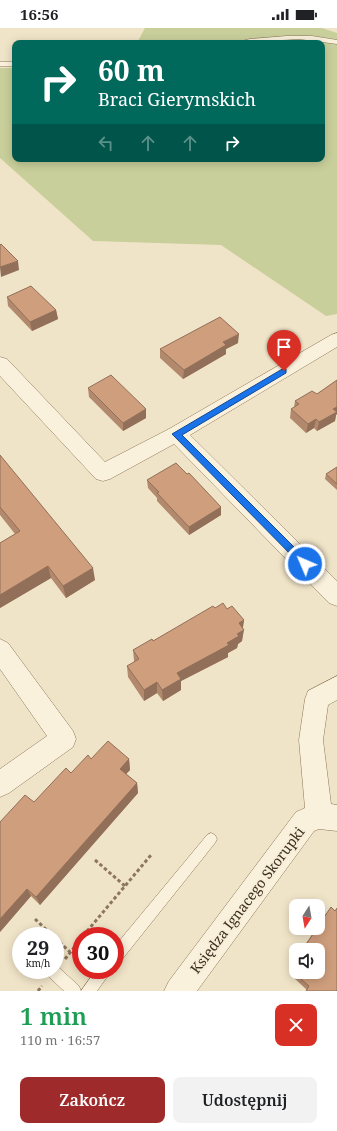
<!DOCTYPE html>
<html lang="pl">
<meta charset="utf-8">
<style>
:root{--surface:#fff;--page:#f2f2f2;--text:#202124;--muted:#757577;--accent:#9e2a2b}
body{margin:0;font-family:"Noto Serif",serif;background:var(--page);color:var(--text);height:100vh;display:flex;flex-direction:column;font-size:15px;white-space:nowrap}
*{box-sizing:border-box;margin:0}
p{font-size:13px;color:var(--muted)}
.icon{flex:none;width:22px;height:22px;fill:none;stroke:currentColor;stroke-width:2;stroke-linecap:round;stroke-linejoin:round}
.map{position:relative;height:963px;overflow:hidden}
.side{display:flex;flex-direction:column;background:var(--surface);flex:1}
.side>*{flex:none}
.guide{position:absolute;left:12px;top:12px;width:313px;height:122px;border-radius:8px;box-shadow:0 2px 10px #0003;background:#00695c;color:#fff;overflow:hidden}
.needle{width:26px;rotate:191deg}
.controls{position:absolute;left:289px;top:871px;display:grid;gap:8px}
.controls a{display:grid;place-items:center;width:36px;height:36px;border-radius:8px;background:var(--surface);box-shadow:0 2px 10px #0003;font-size:20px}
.speed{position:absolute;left:12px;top:899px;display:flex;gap:8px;font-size:20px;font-weight:700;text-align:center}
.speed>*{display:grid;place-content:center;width:52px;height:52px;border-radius:50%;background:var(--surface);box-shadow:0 2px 10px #0003;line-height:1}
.speed small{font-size:10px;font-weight:400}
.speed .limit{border:6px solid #d22;background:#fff;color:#111}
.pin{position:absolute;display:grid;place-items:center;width:34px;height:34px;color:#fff;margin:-41px -17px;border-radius:50% 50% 50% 0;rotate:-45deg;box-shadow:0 0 4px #0007}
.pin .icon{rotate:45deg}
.me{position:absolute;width:44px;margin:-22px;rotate:315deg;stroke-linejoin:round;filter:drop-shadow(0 0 3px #0008)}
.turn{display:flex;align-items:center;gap:14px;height:84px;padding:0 20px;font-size:18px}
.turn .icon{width:52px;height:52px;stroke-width:2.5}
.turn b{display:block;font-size:28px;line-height:34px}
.lanes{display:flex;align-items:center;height:38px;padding:0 20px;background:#0003;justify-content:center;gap:20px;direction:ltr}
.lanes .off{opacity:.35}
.round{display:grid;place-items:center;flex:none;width:42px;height:42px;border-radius:8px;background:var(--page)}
.overview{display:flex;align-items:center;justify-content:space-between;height:68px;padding:0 20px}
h1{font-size:24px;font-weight:600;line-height:30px;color:#1e9e55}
.button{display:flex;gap:8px;margin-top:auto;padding:8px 20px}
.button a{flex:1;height:46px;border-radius:8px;background:var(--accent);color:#fff;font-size:16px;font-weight:600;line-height:46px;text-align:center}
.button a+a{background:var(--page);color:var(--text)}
.status{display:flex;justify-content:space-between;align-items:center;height:28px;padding:0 20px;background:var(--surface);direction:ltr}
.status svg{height:11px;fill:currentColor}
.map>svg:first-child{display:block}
.green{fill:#c9cf9b}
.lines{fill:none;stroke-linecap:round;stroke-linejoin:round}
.lane-casing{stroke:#8d765c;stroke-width:1}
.street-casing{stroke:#8d765c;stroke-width:1}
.path{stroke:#8d765c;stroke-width:3;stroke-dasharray:3.5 2.5;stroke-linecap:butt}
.lane{fill:#faf1dc;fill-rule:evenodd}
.street{fill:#faf1dc;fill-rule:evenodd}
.wall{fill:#b2896c}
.shaded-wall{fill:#916f58}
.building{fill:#cf9f7d;stroke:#916f58}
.route{fill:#1a73e8;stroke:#114b97}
.labels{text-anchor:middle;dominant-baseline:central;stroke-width:4;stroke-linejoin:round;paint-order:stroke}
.near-street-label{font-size:14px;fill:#3d2e20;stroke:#f7eed8}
</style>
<div class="status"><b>16:56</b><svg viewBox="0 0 49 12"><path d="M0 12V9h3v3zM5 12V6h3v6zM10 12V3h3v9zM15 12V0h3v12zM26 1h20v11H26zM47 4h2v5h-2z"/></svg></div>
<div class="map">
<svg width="337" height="963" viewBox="0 0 337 963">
<rect width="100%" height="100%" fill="#f0e4c8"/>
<path class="green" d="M 145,0 L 322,0 L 337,5 L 337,286 L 326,288 L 221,217 L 93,213 L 0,130 L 0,40 L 15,40 L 15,131 L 322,131 L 322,15 L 137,15 Z"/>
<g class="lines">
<defs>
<path id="lane" d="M 287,8 L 312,8 L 337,12 L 337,16 L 299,11 L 234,15 L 250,11 Z
M 0,34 L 15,34 L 15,38 L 0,38 Z
M 211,805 L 215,807 L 217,811 L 215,815 L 120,934 L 115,936 L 115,918 L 207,807 Z
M 55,936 L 79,958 L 81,963 L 64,963 L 47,947 L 45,942 L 55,942 Z
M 96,942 L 112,942 L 97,963 L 81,963 Z"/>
<path id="street" d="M 337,305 L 337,319 L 190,407 L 337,553 L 337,578 L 329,575 L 174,416 L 110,451 L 103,453 L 96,451 L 0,348 L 0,329 L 7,331 L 105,434 L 169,401 L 331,307 Z
M 0,611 L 8,615 L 73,703 L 76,711 L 73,719 L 9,765 L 0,769 L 0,741 L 47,708 L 0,641 Z
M 337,648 L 337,672 L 328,677 L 323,712 L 331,776 L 337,777 L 337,803 L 319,801 L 314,803 L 197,963 L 164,963 L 169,953 L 296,784 L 305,780 L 299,712 L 305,671 L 308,663 Z"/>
</defs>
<use href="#lane" class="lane-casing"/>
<use href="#street" class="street-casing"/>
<path class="path" d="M 95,832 L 125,858
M 35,891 L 53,908
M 83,908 L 151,827
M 55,910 L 70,924
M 65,931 L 81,911
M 38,963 L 42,958"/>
<use href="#lane" class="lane"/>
<use href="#street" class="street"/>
</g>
<path class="wall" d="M 7,269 L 56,282 L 58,291 L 32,303 L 8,278 Z
M 238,315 L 226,321 L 226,326 L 183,351 L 160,330 L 160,321 Z
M 337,352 L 337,386 L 336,387 L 335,393 L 317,403 L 314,400 L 306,405 L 290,390 L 291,381 L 294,379 L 295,373 L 317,366 Z
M 88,360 L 146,381 L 146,390 L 123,403 L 89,369 Z
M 0,427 L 95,552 L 66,570 L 51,550 L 0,580 L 0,515 L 15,506 L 0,487 Z
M 337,439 L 337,462 L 325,451 L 326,446 Z
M 147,452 L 221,487 L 189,507 L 157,473 L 157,470 L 148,460 Z
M 215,580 L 227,581 L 244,592 L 243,600 L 242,613 L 238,616 L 237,620 L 228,625 L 228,629 L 181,653 L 181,662 L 163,673 L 157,665 L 144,673 L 128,649 L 127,638 L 134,634 L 134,633 L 133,622 L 153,613 Z
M 91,731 L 129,731 L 130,742 L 126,746 L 137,755 L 138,765 L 40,877 L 31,868 L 0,904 L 34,774 L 71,745 Z
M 317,900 L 337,963 L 307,962 L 293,949 L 296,944 L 318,922 L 303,922 L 302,921 Z"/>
<path class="shaded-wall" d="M 18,233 L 19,242 L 1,249 L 0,239 Z
M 56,282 L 58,291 L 32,303 L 30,294 Z
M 239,306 L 238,315 L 226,321 L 226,326 L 183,351 L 184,342 L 223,314 Z
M 337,379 L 337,386 L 336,387 L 335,393 L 317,403 L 319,394 L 333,381 Z
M 146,381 L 146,390 L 123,403 L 123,395 Z
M 316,391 L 314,400 L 306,405 L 308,396 Z
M 221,479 L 221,487 L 189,507 L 189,499 Z
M 48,538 L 51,550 L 0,580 L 0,567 Z
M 93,540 L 95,552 L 66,570 L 63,558 Z
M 244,592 L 242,603 L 244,602 L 242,613 L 238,616 L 237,620 L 228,625 L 228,629 L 181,653 L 181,662 L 163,673 L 162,662 L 177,645 L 239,595 Z
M 157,654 L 157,665 L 144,673 L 144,662 Z
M 129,731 L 130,742 L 121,751 L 120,741 Z
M 137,755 L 138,765 L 40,877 L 36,869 Z
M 27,861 L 31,868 L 0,904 L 0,891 Z"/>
<path class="building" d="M 1,216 L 18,233 L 0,239 L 0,217 Z
M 31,258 L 56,282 L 30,294 L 7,269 Z
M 220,289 L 239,306 L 223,314 L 226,317 L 184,342 L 160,321 Z
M 111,347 L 146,381 L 123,395 L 88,360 Z
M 337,352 L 337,379 L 333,381 L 337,384 L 319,394 L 316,391 L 308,396 L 291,381 L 299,376 L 295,373 L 312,363 L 317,366 Z
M 0,427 L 93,540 L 63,558 L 48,538 L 0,567 L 0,515 L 20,503 L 0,479 Z
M 176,435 L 187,446 L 189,445 L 221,479 L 189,499 L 157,465 L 159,464 L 147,452 Z
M 337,439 L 337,456 L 326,446 Z
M 223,575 L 227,581 L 232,578 L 244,592 L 239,595 L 244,602 L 237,606 L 239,608 L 227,615 L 229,617 L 177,645 L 181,651 L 162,662 L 157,654 L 144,662 L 127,638 L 139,631 L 133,622 L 152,611 L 153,613 L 213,578 L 215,580 Z
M 108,713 L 129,731 L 120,741 L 137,755 L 36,869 L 27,861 L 0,891 L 0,794 L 25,767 L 34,774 L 66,740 L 71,745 L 88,727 L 91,731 Z
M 331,879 L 335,883 L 337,880 L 337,963 L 306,963 L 309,958 L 295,946 L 296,944 L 318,944 L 318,922 L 305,922 L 307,920 L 305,918 L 317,900 L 318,900 L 318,898 Z"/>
<path class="route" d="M 284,340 L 286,341 L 286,345 L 182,407 L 308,533 L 310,536 L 305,540 L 302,538 L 172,406 Z"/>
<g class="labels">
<g class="near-street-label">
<text transform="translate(247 872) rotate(-53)">Księdza Ignacego Skorupki</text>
</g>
</g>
</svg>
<div class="controls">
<a><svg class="needle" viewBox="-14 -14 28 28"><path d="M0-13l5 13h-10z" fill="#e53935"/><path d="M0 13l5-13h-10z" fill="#757577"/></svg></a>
<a><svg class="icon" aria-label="sound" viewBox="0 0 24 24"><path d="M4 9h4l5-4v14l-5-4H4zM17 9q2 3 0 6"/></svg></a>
</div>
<div class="speed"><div>29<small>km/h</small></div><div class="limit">30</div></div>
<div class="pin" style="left:284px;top:343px;background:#d93025"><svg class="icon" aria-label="arrive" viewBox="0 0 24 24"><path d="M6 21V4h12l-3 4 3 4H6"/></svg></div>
<svg class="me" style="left:305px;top:536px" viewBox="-20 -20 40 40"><circle r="17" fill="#1a73e8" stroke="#fff" stroke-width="3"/><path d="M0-11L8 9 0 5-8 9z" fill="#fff"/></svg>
<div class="guide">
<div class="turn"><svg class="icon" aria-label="right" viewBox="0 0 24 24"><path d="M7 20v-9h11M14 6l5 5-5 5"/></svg><div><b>60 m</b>Braci Gierymskich</div></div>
<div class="lanes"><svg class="icon off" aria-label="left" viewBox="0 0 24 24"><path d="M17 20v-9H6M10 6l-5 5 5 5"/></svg><svg class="icon off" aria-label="ahead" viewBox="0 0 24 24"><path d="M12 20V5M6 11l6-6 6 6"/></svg><svg class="icon off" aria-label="ahead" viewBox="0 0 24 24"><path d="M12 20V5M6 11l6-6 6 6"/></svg><svg class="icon" aria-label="right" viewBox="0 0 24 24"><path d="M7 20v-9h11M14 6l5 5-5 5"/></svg></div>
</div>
</div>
<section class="side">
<div class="overview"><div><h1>1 min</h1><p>110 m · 16:57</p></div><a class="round" style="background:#d93025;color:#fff"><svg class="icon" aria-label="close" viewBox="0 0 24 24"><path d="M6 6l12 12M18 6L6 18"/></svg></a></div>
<div class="button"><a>Zakończ</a><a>Udostępnij</a></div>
</section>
